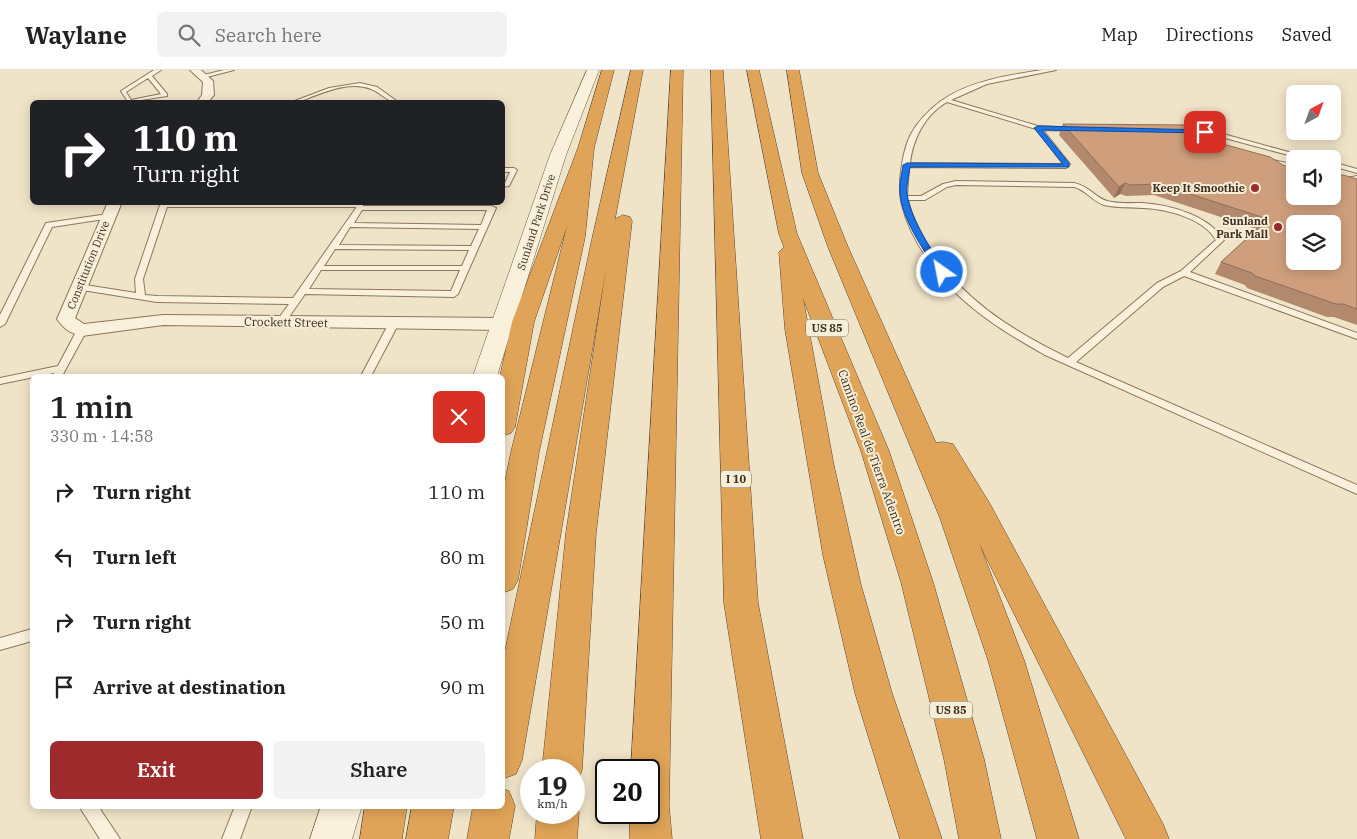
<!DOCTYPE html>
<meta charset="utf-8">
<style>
:root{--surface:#fff;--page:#f2f2f2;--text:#222;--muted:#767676;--line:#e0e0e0;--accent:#9e2a2b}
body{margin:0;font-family:"IBM Plex Serif",serif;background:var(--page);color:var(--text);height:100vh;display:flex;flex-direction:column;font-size:19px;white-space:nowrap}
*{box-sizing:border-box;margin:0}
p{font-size:16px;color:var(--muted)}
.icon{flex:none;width:28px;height:28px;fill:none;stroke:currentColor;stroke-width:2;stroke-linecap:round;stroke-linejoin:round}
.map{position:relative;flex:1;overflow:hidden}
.sheet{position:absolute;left:30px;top:304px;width:475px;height:435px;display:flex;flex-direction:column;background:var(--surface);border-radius:8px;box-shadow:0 2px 12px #0003}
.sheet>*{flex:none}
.guide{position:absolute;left:30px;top:30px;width:475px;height:105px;border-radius:8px;box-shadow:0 2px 12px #0003;background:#202124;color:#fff;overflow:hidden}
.needle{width:32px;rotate:41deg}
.tools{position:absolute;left:1286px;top:15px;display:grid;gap:10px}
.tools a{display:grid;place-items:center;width:55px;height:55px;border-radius:8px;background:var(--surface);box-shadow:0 2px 12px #0003;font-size:25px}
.speed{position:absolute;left:520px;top:689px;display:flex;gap:10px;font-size:25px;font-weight:700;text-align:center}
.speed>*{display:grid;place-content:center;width:65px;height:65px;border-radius:50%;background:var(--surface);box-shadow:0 2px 12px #0003;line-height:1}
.speed small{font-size:12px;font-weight:400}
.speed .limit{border:2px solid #111;border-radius:8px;background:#fff;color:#111}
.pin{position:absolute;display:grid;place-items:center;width:42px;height:42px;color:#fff;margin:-21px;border-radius:10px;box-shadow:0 2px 8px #0006}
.me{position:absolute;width:55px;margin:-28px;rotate:327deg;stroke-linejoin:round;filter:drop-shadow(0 0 4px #0008)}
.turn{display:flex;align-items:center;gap:18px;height:105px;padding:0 20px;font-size:22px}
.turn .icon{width:65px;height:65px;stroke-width:2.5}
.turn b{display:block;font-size:35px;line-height:42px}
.round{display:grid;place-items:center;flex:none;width:52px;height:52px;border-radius:8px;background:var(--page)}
.overview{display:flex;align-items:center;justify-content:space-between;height:85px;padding:0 20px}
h1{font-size:30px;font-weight:600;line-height:38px}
.primary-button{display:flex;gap:10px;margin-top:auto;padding:10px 20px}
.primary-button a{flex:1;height:58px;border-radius:8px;background:var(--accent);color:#fff;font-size:20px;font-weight:600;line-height:58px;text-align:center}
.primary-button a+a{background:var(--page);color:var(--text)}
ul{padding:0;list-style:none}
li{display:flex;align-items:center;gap:15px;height:65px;padding:0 20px}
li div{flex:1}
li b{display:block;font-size:19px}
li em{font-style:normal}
header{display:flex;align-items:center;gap:30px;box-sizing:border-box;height:70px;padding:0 25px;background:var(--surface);border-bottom:1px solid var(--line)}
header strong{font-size:24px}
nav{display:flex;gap:28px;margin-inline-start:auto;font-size:18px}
.search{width:350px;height:45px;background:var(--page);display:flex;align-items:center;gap:12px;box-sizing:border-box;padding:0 18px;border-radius:8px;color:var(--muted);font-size:19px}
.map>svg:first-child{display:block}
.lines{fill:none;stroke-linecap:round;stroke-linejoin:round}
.service-casing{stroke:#8d765c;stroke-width:2}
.minor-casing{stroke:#8d765c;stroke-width:2}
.secondary-casing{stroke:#6f573f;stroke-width:1}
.motorway-casing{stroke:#5b4430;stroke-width:1}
.service{fill:#faf1dc;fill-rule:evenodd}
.minor{fill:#faf1dc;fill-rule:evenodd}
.secondary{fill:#faf1dc;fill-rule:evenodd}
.motorway{fill:#e0a458;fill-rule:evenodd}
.wall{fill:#b2896c}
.shaded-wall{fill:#916f58}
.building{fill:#cf9f7d;stroke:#916f58;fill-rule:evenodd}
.route{fill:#1a73e8;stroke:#114b97}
.poi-dot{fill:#9e2a2b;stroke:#f7eed8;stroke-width:2}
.labels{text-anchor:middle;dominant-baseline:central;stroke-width:4;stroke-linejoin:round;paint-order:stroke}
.far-poi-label{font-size:11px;font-weight:bold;fill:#3d2e20;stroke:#f7eed8;text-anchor:end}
.far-street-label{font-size:11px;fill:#3d2e20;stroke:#f7eed8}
.shield{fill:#f7eed8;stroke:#756857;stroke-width:1}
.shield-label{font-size:11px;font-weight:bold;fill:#3d2e20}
.street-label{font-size:12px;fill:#3d2e20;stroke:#f7eed8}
</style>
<header>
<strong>Waylane</strong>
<div class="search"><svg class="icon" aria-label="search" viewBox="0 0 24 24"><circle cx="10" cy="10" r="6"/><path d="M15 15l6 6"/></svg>Search here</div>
<nav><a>Map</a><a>Directions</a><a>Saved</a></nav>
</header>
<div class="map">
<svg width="1357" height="769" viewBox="0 0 1357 769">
<rect width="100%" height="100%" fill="#f0e4c8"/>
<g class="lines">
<defs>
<path id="service" d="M 154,0 L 161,0 L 152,6 L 167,24 L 167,26 L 128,32 L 121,21 ZM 148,8 L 161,24 L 131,30 L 126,22 Z
M 224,0 L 234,0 L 203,8 L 200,6 Z
M 1042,0 L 1056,0 L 987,14 L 951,30 L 1038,56 L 1077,58 L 1078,59 L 1075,61 L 1043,60 L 1070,94 L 1066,98 L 909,97 L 907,126 L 921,126 L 943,114 L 956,111 L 1074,113 C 1091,117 1094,127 1107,131 C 1118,134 1131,133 1142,133 C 1171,135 1208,145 1224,170 L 1190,202 L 1357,263 L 1357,269 L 1184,206 L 1163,217 L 1076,292 L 1357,415 L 1357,424 L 1045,285 C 1015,268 986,251 960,227 C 936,204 910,169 902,135 C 897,117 902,81 911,64 C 918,51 929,40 941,31 C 969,11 1009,5 1042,0 ZM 947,32 L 1036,59 L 1063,94 L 910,93 C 913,68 925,45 947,32 ZM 956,115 L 1074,117 C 1086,120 1092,131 1104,135 C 1117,138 1130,137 1143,138 C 1167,139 1203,148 1216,170 L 1181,201 L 1157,213 L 1068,288 C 1012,261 959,228 926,172 C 919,159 911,145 908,130 L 925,130 L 947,117 Z
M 360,13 L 377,17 L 398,32 C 388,33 380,22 371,19 C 348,10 319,24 299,32 L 292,32 L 329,18 Z
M 1196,59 L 1216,62 L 1314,89 L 1303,89 L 1214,65 L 1194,62 L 1193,61 Z
M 1264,88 L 1295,95 L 1295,99 L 1264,90 Z
M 1332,92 L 1357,99 L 1357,103 L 1332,96 Z
M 502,98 L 514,98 L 517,100 L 509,116 L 502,117 L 502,113 L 505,113 L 510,102 L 502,102 Z
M 1332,106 L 1347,108 L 1357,106 L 1357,110 L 1347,112 L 1332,110 Z
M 161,132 L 363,132 L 363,136 L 492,136 L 496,138 L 458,224 L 454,227 L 305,224 L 284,254 L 281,255 L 276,252 L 289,234 L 157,232 L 76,219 L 75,217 L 79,214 L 136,223 L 135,209 ZM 167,137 L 356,137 L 356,138 L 293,228 L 157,226 L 145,225 L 143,209 ZM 362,140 L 487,140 L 481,155 L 354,153 ZM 350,157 L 479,159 L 471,176 L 339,175 ZM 335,179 L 469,180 L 462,196 L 324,196 ZM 321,200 L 460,200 L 451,221 L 309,219 Z
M 108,144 L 111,144 L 111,148 L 52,157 L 5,254 L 0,257 L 0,245 L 46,153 Z
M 394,250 L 399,253 L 371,306 L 361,306 L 389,253 Z
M 82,257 L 87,260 L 62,306 L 54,306 L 54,303 L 0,314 L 0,308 L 58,296 L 77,260 Z
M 32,559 L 32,571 L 0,580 L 0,568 Z
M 79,736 L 98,736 L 120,769 L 100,769 Z
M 235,736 L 252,736 L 240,769 L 222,769 Z"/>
<path id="minor" d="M 190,0 L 201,0 L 213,11 L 214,25 L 208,32 L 197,32 L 202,25 L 203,12 Z
M 108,132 L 122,132 L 75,248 L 84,254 L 163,245 L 502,248 L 508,250 L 511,254 L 508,258 L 502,260 L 163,255 L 82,266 C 70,263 64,259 57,249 Z"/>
<path id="secondary" d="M 587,0 L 599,0 L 566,85 L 497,306 L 473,306 L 550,85 Z
M 321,736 L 362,736 L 352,769 L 310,769 Z"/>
<path id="motorway" d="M 602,0 L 614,0 L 594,78 L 585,167 L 539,382 L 518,510 L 513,519 L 502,523 L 502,426 L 511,382 L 567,156 L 534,252 L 515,357 L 511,363 L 502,366 L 502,306 L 500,306 L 512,252 L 578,78 Z
M 631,0 L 643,0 L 615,149 L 623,145 L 630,147 L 632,151 L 596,463 L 582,700 L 576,714 L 574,715 L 574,700 L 542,700 L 566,463 L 606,199 L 522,690 L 516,704 L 502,709 L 502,595 L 592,169 Z
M 671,0 L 683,0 L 669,736 L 672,769 L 630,769 L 629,742 L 649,742 L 649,700 L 631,700 Z
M 711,0 L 723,0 L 758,533 L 803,769 L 761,769 L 724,533 Z
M 747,0 L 759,0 L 797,164 L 889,381 L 933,512 L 984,689 L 1001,769 L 959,769 L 944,689 L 901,512 L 861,381 L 803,228 L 834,396 L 861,515 L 892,623 L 942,769 L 900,769 L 855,623 L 823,485 L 785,259 L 779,182 L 784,177 L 779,164 Z
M 787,0 L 799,0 L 818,103 L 848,177 L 936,373 L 943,372 L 953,374 L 990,434 L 1163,754 L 1169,769 L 1126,769 L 979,473 L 1024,590 L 1079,769 L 1037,769 L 988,590 L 940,448 L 828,177 L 802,103 Z
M 502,719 L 509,721 L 515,736 L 509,769 L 467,769 L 473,736 L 502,736 Z
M 574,730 L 579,742 L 577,769 L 535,769 L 537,742 L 574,742 Z
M 365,736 L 407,736 L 402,769 L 360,769 Z
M 412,736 L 454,736 L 448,769 L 406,769 Z"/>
</defs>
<use href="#service" class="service-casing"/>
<use href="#minor" class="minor-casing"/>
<use href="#secondary" class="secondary-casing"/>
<use href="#motorway" class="motorway-casing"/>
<use href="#service" class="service"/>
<use href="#minor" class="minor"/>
<use href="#secondary" class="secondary"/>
<use href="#motorway" class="motorway"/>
</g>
<path class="wall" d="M 1063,54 L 1207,70 L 1295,126 L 1357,109 L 1357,255 L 1334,247 L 1327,247 L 1247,218 L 1245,215 L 1215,204 L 1221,192 L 1257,159 L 1154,125 L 1126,126 L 1120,124 L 1114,128 L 1059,65 Z"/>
<path class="shaded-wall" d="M 1212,61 L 1207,71 L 1201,68 Z
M 1125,113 L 1120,124 L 1114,128 L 1119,117 Z"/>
<path class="building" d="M 1063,54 L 1191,55 L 1212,61 L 1201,68 L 1270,87 L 1283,95 L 1295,99 L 1295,126 L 1332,126 L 1332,107 L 1343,105 L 1357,109 L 1357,239 L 1343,234 L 1336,234 L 1255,206 L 1252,203 L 1221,192 L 1268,149 L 1159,114 L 1131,115 L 1125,113 L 1119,117 ZM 1295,154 L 1332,154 L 1332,191 L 1295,191 Z"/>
<path class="route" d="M 1038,56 L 1205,60 L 1208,62 L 1205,63 L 1042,60 L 1069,93 L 1069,97 L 910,97 C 909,105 906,116 907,124 C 912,153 931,179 947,202 L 940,204 C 925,183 901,148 900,122 C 899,113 902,103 903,95 L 907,93 L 1063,94 L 1034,58 Z"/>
<g class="poi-dot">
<circle cx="1255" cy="118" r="5"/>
<circle cx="1278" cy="157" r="5"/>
</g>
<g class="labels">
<g class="far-poi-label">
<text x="1245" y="118">Keep It Smoothie</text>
<text x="1268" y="151">Sunland<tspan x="1268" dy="13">Park Mall</tspan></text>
</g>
<g class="far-street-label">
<text transform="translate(536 152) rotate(-72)">Sunland Park Drive</text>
<text transform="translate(88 195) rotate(-68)">Constitution Drive</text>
</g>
<g class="shield">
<rect x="806" y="249.5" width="42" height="17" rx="4"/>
<rect x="721" y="400.5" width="30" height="17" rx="4"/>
<rect x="930" y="631.5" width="42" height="17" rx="4"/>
</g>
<g class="shield-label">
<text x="827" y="258">US 85</text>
<text x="736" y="409">I 10</text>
<text x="951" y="640">US 85</text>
</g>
<g class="street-label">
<text transform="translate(286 252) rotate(1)">Crockett Street</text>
<text transform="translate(872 382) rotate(70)">Camino Real de Tierra Adentro</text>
</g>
</g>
</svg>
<div class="tools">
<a><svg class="needle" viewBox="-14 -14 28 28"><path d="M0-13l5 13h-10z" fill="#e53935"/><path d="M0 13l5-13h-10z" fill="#767676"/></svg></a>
<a><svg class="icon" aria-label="sound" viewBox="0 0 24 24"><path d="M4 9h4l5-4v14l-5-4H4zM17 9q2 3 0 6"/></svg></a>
<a><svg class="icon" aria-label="layers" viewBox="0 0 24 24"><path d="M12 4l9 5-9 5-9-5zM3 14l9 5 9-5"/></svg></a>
</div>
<div class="speed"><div>19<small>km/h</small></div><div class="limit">20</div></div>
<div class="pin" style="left:1205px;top:62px;background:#d93025"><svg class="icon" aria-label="arrive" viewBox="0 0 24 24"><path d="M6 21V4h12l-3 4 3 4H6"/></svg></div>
<svg class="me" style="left:942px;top:202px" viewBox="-20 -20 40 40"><circle r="17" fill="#1a73e8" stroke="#fff" stroke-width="3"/><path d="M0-11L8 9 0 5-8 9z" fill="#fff"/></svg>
<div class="guide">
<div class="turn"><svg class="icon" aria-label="right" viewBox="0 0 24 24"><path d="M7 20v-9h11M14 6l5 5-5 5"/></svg><div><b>110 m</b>Turn right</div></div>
</div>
<section class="sheet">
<div class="overview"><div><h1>1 min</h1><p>330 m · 14:58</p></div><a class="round" style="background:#d93025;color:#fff"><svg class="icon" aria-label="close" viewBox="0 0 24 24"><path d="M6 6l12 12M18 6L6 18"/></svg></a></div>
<ul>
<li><svg class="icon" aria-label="right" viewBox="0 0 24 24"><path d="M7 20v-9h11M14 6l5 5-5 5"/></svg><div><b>Turn right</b></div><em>110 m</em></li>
<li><svg class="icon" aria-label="left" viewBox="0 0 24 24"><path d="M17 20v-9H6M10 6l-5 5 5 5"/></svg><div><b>Turn left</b></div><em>80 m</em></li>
<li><svg class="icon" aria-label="right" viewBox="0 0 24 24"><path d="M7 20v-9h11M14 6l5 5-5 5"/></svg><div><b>Turn right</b></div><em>50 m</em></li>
<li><svg class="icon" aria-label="arrive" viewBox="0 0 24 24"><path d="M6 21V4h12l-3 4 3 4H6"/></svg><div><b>Arrive at destination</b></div><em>90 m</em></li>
</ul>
<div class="primary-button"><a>Exit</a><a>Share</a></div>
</section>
</div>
